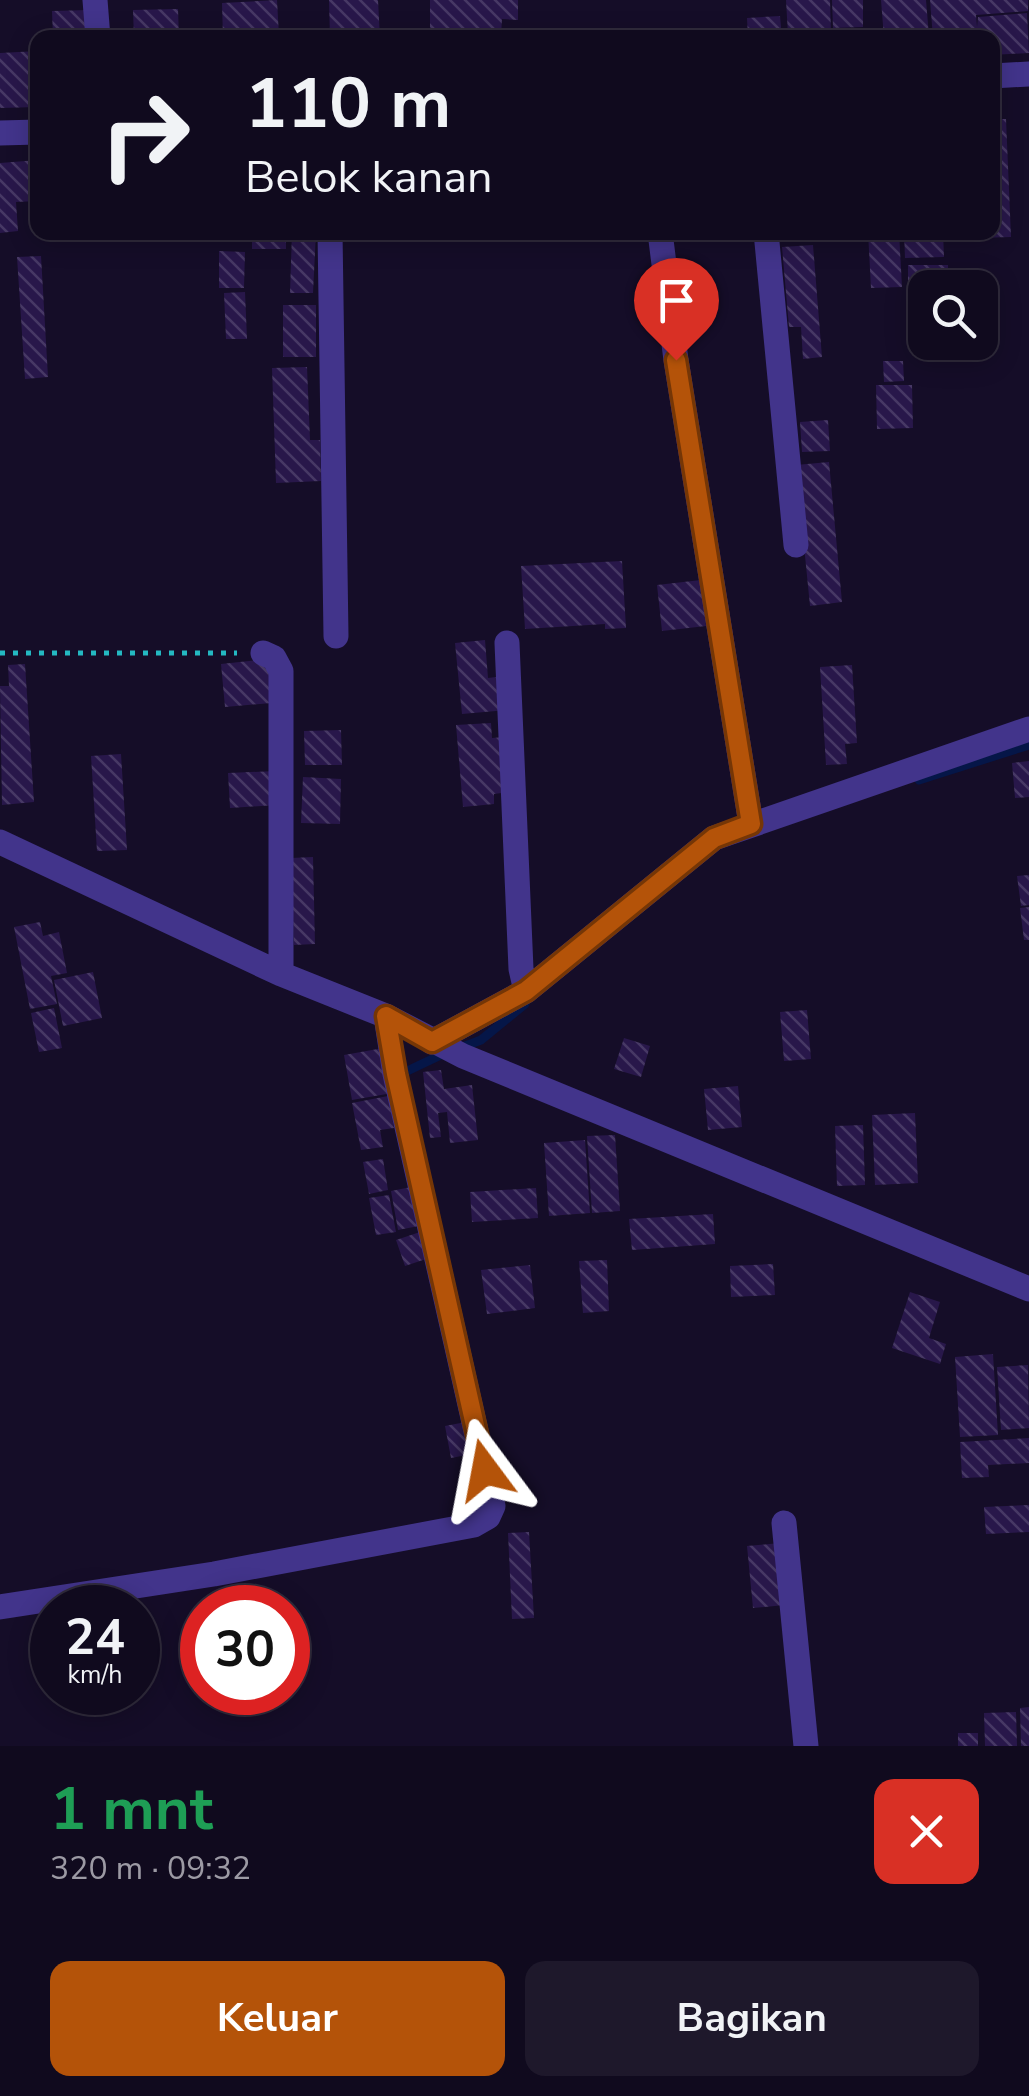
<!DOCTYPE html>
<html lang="id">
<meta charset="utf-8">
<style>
:root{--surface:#100a1e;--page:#1e182b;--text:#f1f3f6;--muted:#9c9aa4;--line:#302b3c;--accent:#b45309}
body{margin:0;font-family:"Nunito Sans",sans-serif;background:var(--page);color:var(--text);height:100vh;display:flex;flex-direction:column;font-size:38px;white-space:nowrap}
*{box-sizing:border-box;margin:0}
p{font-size:32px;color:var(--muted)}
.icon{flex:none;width:55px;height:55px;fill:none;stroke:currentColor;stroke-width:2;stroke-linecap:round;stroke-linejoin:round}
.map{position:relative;height:1746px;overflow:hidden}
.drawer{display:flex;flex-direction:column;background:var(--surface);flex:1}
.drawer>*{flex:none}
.banner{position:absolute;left:30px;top:30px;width:970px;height:210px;border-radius:20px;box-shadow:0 5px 25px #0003,0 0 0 2px var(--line);background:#100a1e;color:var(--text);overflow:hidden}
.tools{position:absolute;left:908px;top:270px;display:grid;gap:20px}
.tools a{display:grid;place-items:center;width:90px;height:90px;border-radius:20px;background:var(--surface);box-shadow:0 5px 25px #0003,0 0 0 2px var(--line);font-size:50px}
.speed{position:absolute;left:30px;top:1585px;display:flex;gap:20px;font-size:50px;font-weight:700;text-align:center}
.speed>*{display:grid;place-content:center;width:130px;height:130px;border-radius:50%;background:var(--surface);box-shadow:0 5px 25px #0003,0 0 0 2px var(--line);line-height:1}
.speed small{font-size:25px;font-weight:400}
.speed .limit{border:15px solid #d22;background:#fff;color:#111}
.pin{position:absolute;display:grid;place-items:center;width:85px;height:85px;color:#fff;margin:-102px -42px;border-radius:50% 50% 50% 0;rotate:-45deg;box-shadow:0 0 10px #0007}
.pin .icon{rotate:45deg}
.me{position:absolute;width:110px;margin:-55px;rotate:347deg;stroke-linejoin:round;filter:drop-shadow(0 0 8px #0008)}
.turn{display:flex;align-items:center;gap:35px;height:210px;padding:0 50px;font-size:45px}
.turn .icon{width:130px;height:130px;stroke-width:2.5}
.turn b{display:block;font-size:70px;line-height:85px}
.round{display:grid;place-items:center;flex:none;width:105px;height:105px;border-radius:20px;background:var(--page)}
.head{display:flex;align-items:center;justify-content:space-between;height:170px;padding:0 50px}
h1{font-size:60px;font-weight:700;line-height:75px;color:#1e9e55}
.cta{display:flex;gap:20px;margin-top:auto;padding:20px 50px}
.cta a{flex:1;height:115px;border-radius:20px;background:var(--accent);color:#fff;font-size:40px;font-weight:700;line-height:115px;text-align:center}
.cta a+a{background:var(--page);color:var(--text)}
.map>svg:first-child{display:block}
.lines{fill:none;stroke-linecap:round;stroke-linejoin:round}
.stream{stroke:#051648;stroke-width:9}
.building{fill:url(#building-back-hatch)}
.path{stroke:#24b9c2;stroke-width:5;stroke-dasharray:5 8;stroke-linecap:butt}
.minor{stroke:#42348b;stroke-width:25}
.route-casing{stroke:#753606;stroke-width:25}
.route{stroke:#b45309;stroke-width:18}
</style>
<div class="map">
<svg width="1029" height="1746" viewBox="0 0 1029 1746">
<defs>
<pattern id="building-back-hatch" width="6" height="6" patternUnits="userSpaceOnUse" patternTransform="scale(2.5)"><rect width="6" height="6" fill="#28174a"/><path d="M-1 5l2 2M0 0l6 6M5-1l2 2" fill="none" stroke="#473865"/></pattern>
</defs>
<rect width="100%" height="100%" fill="#150d28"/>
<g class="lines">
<path class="stream" d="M 919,780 L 1029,745
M 460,1048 L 481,1040 L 525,1004
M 403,1073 L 445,1053"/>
</g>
<path class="building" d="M 277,0 L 279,36 L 223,38 L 222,3 Z
M 329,0 L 378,0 L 380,38 L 330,38 Z
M 430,0 L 518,0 L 518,20 L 502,19 L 501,35 L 430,38 Z
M 786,0 L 830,0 L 831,33 L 825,38 L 788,35 Z
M 832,0 L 863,0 L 863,27 L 833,28 Z
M 881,0 L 926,0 L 929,36 L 884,38 Z
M 930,0 L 1028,0 L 1028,11 L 976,15 L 977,27 L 978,17 L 1027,13 L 1029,53 L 992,55 L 992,38 L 933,38 Z
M 178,9 L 179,38 L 134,38 L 133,10 Z
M 90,10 L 91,38 L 53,38 L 52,11 Z
M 780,16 L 782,38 L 748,38 L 747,18 Z
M 613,31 L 613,38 L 586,38 L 585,32 Z
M 38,51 L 38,107 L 0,108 L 0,53 Z
M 992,119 L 1006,119 L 1011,237 L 979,238 L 979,232 L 992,232 Z
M 38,160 L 38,201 L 16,202 L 18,231 L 0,233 L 0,163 Z
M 252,232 L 286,232 L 286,249 L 252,249 Z
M 292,232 L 316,232 L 313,293 L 290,293 Z
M 868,232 L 899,232 L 902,287 L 871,288 Z
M 904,232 L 943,232 L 944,257 L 905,258 Z
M 813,245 L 822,357 L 803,359 L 801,327 L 789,327 L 782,247 Z
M 219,251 L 245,252 L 244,288 L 219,288 Z
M 41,256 L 48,377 L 25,379 L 17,257 Z
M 908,265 L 948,265 L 948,288 L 925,288 L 925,301 L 908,301 Z
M 245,292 L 247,339 L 226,339 L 224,293 Z
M 283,305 L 316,305 L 316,357 L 283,357 Z
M 883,361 L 903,361 L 904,381 L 884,382 Z
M 307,367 L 310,440 L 320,440 L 321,481 L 276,483 L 272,368 Z
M 876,385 L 912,385 L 913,428 L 877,429 Z
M 828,420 L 830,451 L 802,452 L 800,422 Z
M 829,462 L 842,602 L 810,606 L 796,465 Z
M 622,561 L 626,628 L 605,629 L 605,624 L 525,629 L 521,566 Z
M 701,580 L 706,626 L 662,631 L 657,585 Z
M 485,640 L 488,678 L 504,676 L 507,710 L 462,714 L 455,643 Z
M 267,659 L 272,703 L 225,707 L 221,664 Z
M 25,664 L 34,802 L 2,805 L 0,686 L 9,686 L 8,665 Z
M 852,665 L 857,743 L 845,744 L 847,764 L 826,765 L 820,667 Z
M 491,723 L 492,738 L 504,737 L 509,792 L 494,794 L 494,804 L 463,807 L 456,725 Z
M 341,730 L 342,765 L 305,765 L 304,731 Z
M 121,754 L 127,850 L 97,851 L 91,756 Z
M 1029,761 L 1029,797 L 1015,798 L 1012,763 Z
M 275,771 L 277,805 L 230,808 L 228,773 Z
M 303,777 L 341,779 L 340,824 L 301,823 Z
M 313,857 L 315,944 L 294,945 L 291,858 Z
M 1029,875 L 1029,905 L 1021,906 L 1017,876 Z
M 1029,907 L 1029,940 L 1024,940 L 1020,908 Z
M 40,922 L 43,936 L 59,932 L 67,973 L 51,976 L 57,1004 L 30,1009 L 14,927 Z
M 93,972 L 102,1018 L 63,1026 L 54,980 Z
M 54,1008 L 62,1048 L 39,1052 L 31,1013 Z
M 807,1010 L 811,1059 L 784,1061 L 780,1012 Z
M 624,1038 L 650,1046 L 641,1077 L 614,1069 Z
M 389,1047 L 398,1092 L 352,1100 L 344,1055 Z
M 441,1070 L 444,1089 L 472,1085 L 478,1140 L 450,1143 L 447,1112 L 438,1113 L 441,1137 L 430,1138 L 423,1072 Z
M 738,1086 L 742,1127 L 708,1130 L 704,1089 Z
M 388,1096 L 394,1128 L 380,1130 L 383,1147 L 361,1150 L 352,1103 Z
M 915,1113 L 918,1183 L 875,1185 L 872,1115 Z
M 863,1125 L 865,1185 L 837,1186 L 835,1126 Z
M 615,1135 L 620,1211 L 592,1213 L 587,1136 Z
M 585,1140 L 590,1213 L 549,1216 L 544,1143 Z
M 383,1159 L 388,1190 L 369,1194 L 363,1162 Z
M 416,1186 L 424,1225 L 398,1230 L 391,1191 Z
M 536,1188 L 538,1218 L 472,1222 L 470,1192 Z
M 389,1195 L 396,1232 L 376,1235 L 369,1198 Z
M 713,1214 L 715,1244 L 632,1250 L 629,1219 Z
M 423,1231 L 432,1257 L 405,1266 L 396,1240 Z
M 607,1260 L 609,1311 L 583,1313 L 579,1261 Z
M 773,1264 L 775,1295 L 731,1297 L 730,1266 Z
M 530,1265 L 535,1308 L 487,1314 L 481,1270 Z
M 910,1292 L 940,1302 L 929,1338 L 946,1344 L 940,1364 L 892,1348 Z
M 993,1354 L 998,1435 L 960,1437 L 955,1357 Z
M 1028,1365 L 1029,1428 L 1001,1430 L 997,1367 Z
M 471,1421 L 477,1453 L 451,1458 L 445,1426 Z
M 1029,1438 L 1029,1463 L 988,1465 L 989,1477 L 962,1478 L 960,1442 Z
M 1029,1505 L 1029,1532 L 986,1534 L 984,1507 Z
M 529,1532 L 534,1618 L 512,1619 L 508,1533 Z
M 780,1543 L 785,1605 L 753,1608 L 747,1546 Z
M 1029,1707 L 1029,1746 L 1021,1746 L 1020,1708 Z
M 1016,1712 L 1017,1746 L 985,1746 L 984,1713 Z
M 958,1733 L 978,1733 L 978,1746 L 958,1746 Z"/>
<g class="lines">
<path class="path" d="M 0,653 L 237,653"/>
<path class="minor" d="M 95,0 L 98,38
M 992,76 L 1029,74
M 0,133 L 38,132
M 330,232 L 336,636
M 660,232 L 676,360 L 751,824
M 766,232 L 796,545
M 263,653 L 274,658 L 281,671 L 281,974
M 0,842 L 281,974 L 386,1016 L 463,1056 L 1029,1289
M 526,991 L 714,838 L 1029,729
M 432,1042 L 526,991 L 521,969 L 507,643
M 784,1523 L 806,1746
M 0,1607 L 214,1574 L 474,1525 L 488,1517 L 493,1506 L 395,1074 L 386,1016"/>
</g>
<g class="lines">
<defs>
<path id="route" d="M 485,1470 L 396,1074 L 386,1016 L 432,1042 L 526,991 L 714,838 L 751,824 L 676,360"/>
</defs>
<use href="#route" class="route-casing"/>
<use href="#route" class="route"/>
</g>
</svg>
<div class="tools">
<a><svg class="icon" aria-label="search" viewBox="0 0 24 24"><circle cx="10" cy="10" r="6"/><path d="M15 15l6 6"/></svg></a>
</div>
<div class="speed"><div>24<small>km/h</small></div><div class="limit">30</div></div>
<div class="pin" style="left:676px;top:360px;background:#d93025"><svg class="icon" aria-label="arrive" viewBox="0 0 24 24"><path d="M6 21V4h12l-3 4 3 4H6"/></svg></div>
<svg class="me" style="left:485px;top:1470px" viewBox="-20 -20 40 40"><path d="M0-17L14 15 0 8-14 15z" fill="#b45309" stroke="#fff" stroke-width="4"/></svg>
<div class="banner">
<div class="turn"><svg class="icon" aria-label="right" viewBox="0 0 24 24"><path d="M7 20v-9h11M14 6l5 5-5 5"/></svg><div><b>110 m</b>Belok kanan</div></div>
</div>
</div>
<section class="drawer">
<div class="head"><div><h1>1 mnt</h1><p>320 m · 09:32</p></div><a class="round" style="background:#d93025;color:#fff"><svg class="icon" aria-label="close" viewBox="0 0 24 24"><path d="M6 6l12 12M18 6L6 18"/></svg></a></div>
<div class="cta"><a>Keluar</a><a>Bagikan</a></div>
</section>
